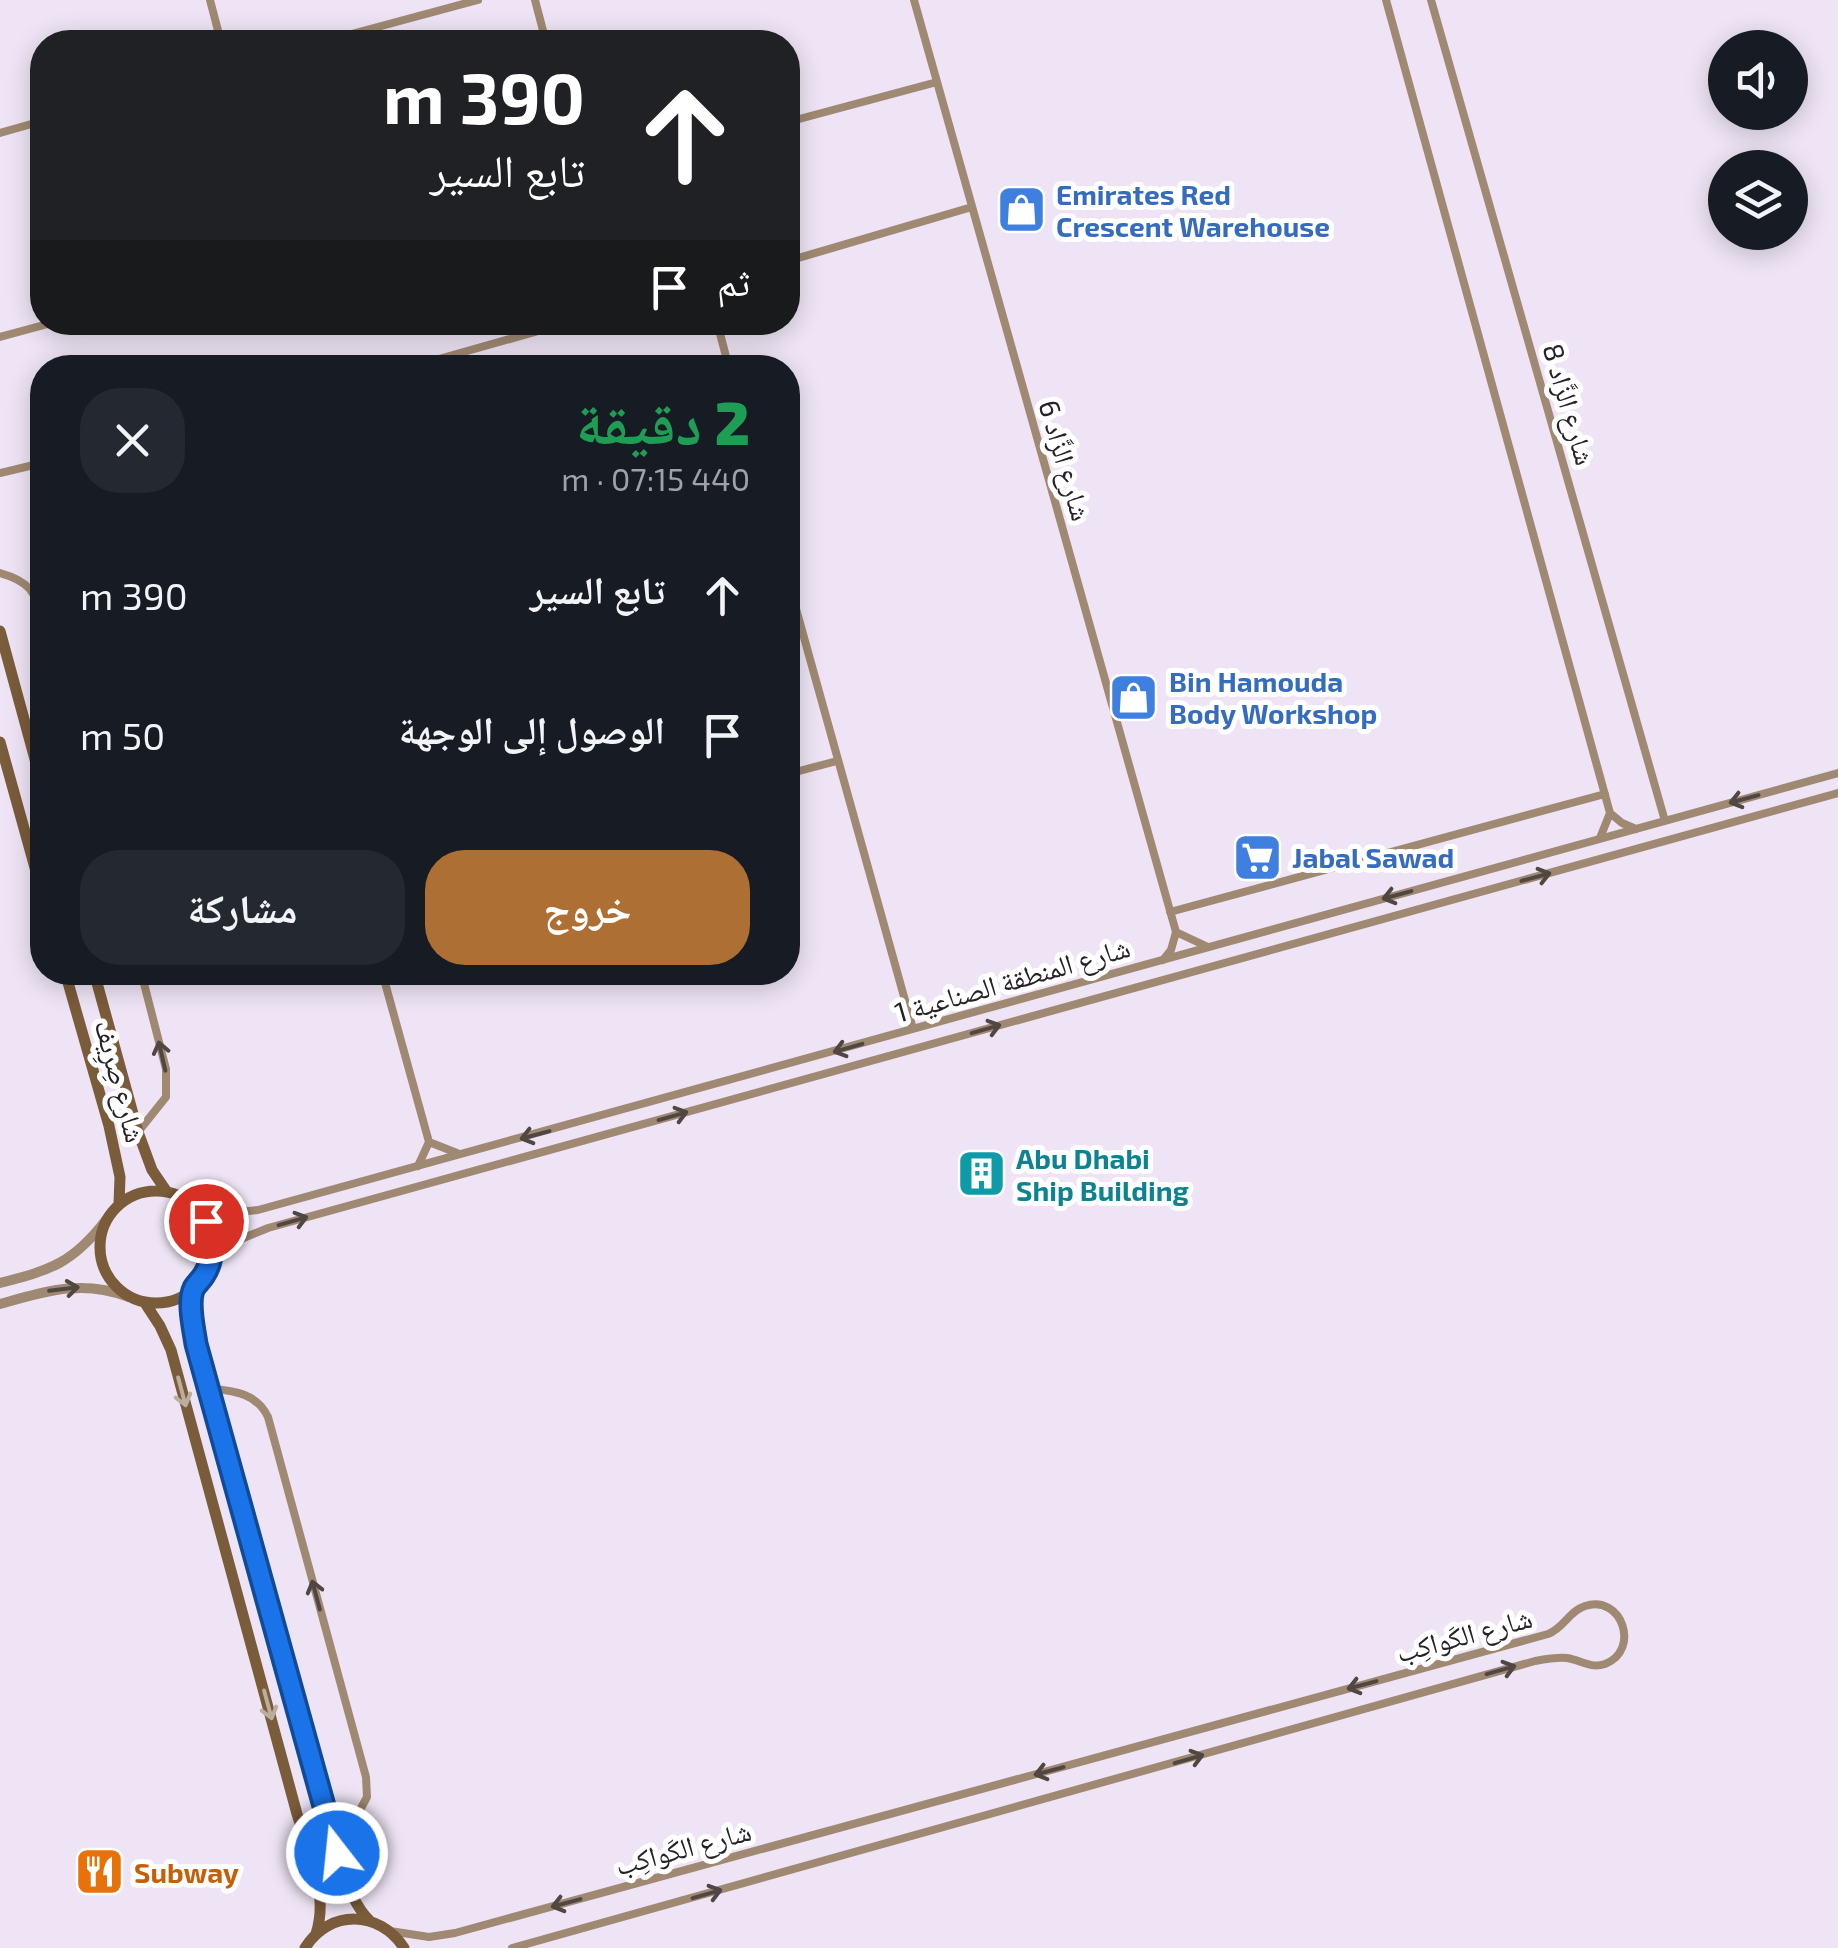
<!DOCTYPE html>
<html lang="ar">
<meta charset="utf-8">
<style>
:root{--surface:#171b24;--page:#242831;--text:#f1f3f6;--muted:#9ea1a6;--accent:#ad6f34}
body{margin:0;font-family:"Exo 2","Noto Naskh Arabic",sans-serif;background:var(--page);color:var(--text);direction:rtl;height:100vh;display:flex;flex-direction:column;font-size:38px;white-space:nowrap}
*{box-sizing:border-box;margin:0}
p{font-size:32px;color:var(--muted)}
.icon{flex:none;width:55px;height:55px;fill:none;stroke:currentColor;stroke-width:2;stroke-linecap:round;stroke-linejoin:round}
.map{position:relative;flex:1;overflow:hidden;direction:ltr}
.side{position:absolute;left:30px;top:355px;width:770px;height:630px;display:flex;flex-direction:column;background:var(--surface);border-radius:40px;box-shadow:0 5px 25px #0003;direction:rtl}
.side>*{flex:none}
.banner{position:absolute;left:30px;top:30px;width:770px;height:305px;border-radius:40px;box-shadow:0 5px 25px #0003;direction:rtl;background:#202124;color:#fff;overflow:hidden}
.buttons{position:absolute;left:1708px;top:30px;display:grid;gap:20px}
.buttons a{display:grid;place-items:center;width:100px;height:100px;border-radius:50%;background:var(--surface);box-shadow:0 5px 25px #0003;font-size:50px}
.pin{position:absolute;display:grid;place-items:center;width:85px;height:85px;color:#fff;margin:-42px;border:5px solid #fff;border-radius:50%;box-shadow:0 2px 10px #0007}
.me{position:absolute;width:110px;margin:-55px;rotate:344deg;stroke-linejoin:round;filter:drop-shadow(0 0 8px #0008)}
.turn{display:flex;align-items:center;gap:35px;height:210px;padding:0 50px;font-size:45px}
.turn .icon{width:130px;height:130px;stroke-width:2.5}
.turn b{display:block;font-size:70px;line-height:85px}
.then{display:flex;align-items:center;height:95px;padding:0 50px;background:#0003;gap:20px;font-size:38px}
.round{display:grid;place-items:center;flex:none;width:105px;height:105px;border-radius:40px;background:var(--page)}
.headline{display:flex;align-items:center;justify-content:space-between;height:170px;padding:0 50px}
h1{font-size:60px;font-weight:800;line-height:75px;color:#1e9e55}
.action{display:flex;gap:20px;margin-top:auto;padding:20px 50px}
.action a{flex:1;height:115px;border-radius:40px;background:var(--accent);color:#fff;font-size:40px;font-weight:800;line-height:115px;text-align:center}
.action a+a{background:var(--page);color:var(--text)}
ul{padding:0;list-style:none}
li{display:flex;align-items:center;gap:30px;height:140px;padding:0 50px}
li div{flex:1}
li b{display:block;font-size:38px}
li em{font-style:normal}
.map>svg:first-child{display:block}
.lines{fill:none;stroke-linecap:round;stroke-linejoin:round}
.minor{stroke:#9f8972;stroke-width:8}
.tertiary{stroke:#9f8972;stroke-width:10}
.secondary{stroke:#7a5b3a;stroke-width:11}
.oneway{stroke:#504642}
.oneway2{stroke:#bcad9c}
.route-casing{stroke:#114b97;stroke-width:25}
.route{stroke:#1a73e8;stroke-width:18}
.labels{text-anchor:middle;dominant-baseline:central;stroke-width:10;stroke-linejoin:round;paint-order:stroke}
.shop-label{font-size:28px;font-weight:bold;fill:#366cbe;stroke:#fff;text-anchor:start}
.street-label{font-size:28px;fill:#262228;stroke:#fff}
.culture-label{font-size:28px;font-weight:bold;fill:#0d838f;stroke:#fff;text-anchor:start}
.food-label{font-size:28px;font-weight:bold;fill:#c56008;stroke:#fff;text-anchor:start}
</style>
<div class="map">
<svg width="1838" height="1948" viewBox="0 0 1838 1948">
<rect width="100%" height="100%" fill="#eee4f5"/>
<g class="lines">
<path class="minor" d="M 210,0 L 221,42
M 535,0 L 546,42
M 914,0 L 1176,932 L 1171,950 L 1163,960
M 1386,0 L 1610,813 L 1600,838
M 1431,0 L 1665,821
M 322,42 L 478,0
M 788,122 L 937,82
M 0,133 L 42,121
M 788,261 L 972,207
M 717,322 L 729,368
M 0,337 L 55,322
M 407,368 L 570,322
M 0,473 L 42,463
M 0,573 C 29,581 35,591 42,619
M 788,580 L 913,1029
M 788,774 L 837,761
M 1610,813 L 1622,823 L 1636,829
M 1170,912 L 1605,794
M 1176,932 L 1208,947
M 382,972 L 429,1142 L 418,1166
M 138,1132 L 166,1097 L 166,1069 L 141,972
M 429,1142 L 457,1153
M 197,1208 L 226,1213 L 258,1210 L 1838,773
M 209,1267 L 241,1239 L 268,1228 L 1838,793
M 207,1388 C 233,1391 256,1392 268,1417 L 366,1777 L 367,1797 L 337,1853
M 390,1931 L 429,1937 L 455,1933 L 1548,1634 C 1564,1628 1569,1611 1585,1606 C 1622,1594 1641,1650 1605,1664 C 1590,1669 1581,1660 1567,1658 C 1557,1657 1546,1659 1535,1661 L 512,1948"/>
<path class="tertiary" d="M 0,1283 C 51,1270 73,1263 106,1220
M 0,1304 C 46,1291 82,1279 129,1297"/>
<path class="secondary" d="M 0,631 L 42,785
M 0,742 L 42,893
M 65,972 L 109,1126 L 120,1177 L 119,1204
M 94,972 L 138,1132 L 152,1170 L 167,1192
M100 1247a56 56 0 1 1 112 0a56 56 0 1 1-112 0Z
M 193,1290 L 194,1330 L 207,1388 C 242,1508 274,1628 308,1749 C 319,1791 339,1891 369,1920
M 145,1303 L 160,1326 L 171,1350 L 297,1814 C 309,1853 329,1893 316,1934
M 305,1948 C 329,1909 380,1910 404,1948"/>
</g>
<defs><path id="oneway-shaft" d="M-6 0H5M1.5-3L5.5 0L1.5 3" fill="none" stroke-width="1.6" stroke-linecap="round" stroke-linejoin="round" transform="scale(2.5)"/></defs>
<g class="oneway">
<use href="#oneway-shaft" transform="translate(1744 799) rotate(165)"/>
<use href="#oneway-shaft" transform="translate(1536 877) rotate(-15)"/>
<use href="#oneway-shaft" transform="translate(1397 895) rotate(165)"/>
<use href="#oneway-shaft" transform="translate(986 1029) rotate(-16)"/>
<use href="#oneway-shaft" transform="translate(848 1048) rotate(164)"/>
<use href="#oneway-shaft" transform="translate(162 1056) rotate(-103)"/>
<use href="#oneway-shaft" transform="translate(673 1116) rotate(-16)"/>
<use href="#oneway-shaft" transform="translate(535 1135) rotate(165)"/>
<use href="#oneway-shaft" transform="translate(293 1221) rotate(-16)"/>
<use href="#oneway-shaft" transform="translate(64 1289) rotate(-7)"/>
<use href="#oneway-shaft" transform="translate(316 1595) rotate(-105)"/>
<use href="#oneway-shaft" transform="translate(1501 1670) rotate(-16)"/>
<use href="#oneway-shaft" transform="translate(1362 1685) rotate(165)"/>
<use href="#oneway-shaft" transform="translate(1189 1759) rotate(-16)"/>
<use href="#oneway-shaft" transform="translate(1049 1771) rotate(165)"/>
<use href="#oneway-shaft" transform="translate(707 1894) rotate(-16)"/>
<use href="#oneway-shaft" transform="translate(566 1903) rotate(165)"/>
</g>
<g class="oneway2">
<use href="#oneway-shaft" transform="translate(182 1392) rotate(75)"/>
<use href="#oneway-shaft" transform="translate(268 1705) rotate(75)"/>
</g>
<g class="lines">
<defs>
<path id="route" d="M 206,1221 C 212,1240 215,1258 204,1275 C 201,1280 197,1283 194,1288 C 187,1302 194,1329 196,1344 L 337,1853"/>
</defs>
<use href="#route" class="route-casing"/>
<use href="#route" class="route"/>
</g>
<defs>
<symbol id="shop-square" viewBox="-11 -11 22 22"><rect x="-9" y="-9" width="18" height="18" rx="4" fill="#3f7fe0" stroke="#fff"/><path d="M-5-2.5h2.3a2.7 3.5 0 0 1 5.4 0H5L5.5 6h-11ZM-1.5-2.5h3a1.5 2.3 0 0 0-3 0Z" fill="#fff"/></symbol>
<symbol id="supermarket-square" viewBox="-11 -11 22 22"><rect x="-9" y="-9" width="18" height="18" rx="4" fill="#3f7fe0" stroke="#fff"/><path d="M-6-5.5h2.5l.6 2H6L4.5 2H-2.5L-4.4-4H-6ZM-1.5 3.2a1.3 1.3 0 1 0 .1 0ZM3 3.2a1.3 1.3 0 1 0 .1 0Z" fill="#fff"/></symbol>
<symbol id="building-square" viewBox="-11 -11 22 22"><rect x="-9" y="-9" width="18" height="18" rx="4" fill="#0f9aa8" stroke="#fff"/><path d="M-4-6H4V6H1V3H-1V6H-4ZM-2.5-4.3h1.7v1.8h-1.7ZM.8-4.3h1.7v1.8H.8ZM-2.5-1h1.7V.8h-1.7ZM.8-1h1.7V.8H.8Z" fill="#fff"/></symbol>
<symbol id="restaurant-square" viewBox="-11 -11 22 22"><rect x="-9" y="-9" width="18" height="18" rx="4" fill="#e8710a" stroke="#fff"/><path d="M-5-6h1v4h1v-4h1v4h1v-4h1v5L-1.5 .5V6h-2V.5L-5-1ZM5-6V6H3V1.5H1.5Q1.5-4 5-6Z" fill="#fff"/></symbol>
</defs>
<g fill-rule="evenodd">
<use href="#shop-square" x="994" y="182" width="55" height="55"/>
<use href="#shop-square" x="1106" y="670" width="55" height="55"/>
<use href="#supermarket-square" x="1230" y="830" width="55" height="55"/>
<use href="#building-square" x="954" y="1146" width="55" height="55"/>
<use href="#restaurant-square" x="72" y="1844" width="55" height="55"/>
</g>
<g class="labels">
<g class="shop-label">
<text x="1056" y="194">Emirates Red<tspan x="1056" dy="32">Crescent Warehouse</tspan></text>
<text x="1169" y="681">Bin Hamouda<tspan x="1169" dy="32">Body Workshop</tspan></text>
<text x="1292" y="857">Jabal Sawad</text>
</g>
<g class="street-label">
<text transform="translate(1570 404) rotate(74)">شارع الزَّاد 8</text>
<text transform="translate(1066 460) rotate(74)">شارع الزَّاد 6</text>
<text transform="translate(1012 979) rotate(-16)">شارع المنطقة الصناعية 1</text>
<text transform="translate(121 1081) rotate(75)">شارع صِرِيف</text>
<text transform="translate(1464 1634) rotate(-15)">شارع الكَواكِب</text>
<text transform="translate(683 1847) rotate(-15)">شارع الكَواكِب</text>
</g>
<g class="culture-label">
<text x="1016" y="1158">Abu Dhabi<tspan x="1016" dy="32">Ship Building</tspan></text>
</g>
<g class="food-label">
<text x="134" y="1872">Subway</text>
</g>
</g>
</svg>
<div class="buttons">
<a><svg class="icon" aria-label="sound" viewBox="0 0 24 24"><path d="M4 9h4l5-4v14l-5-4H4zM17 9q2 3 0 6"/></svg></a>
<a><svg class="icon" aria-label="layers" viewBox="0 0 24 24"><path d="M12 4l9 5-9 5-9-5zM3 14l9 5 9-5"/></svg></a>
</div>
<div class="pin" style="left:206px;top:1221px;background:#d93025"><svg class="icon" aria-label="arrive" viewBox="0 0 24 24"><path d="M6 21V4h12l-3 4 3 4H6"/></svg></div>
<svg class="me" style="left:337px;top:1853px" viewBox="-20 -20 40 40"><circle r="17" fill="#1a73e8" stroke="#fff" stroke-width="3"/><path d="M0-11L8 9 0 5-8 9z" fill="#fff"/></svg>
<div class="banner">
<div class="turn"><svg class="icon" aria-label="ahead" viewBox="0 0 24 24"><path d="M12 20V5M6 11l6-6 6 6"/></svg><div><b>390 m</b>تابع السير</div></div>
<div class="then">ثم<svg class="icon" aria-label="arrive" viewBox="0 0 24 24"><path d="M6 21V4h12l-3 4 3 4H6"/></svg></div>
</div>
<section class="side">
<div class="headline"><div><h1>2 دقيقة</h1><p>440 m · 07:15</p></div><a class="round"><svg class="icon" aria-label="close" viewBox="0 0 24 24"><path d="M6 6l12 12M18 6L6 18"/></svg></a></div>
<ul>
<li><svg class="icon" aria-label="ahead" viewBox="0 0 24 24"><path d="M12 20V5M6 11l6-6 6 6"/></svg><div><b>تابع السير</b></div><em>390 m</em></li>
<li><svg class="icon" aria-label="arrive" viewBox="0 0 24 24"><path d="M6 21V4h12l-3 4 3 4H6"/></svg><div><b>الوصول إلى الوجهة</b></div><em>50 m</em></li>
</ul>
<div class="action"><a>خروج</a><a>مشاركة</a></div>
</section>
</div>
